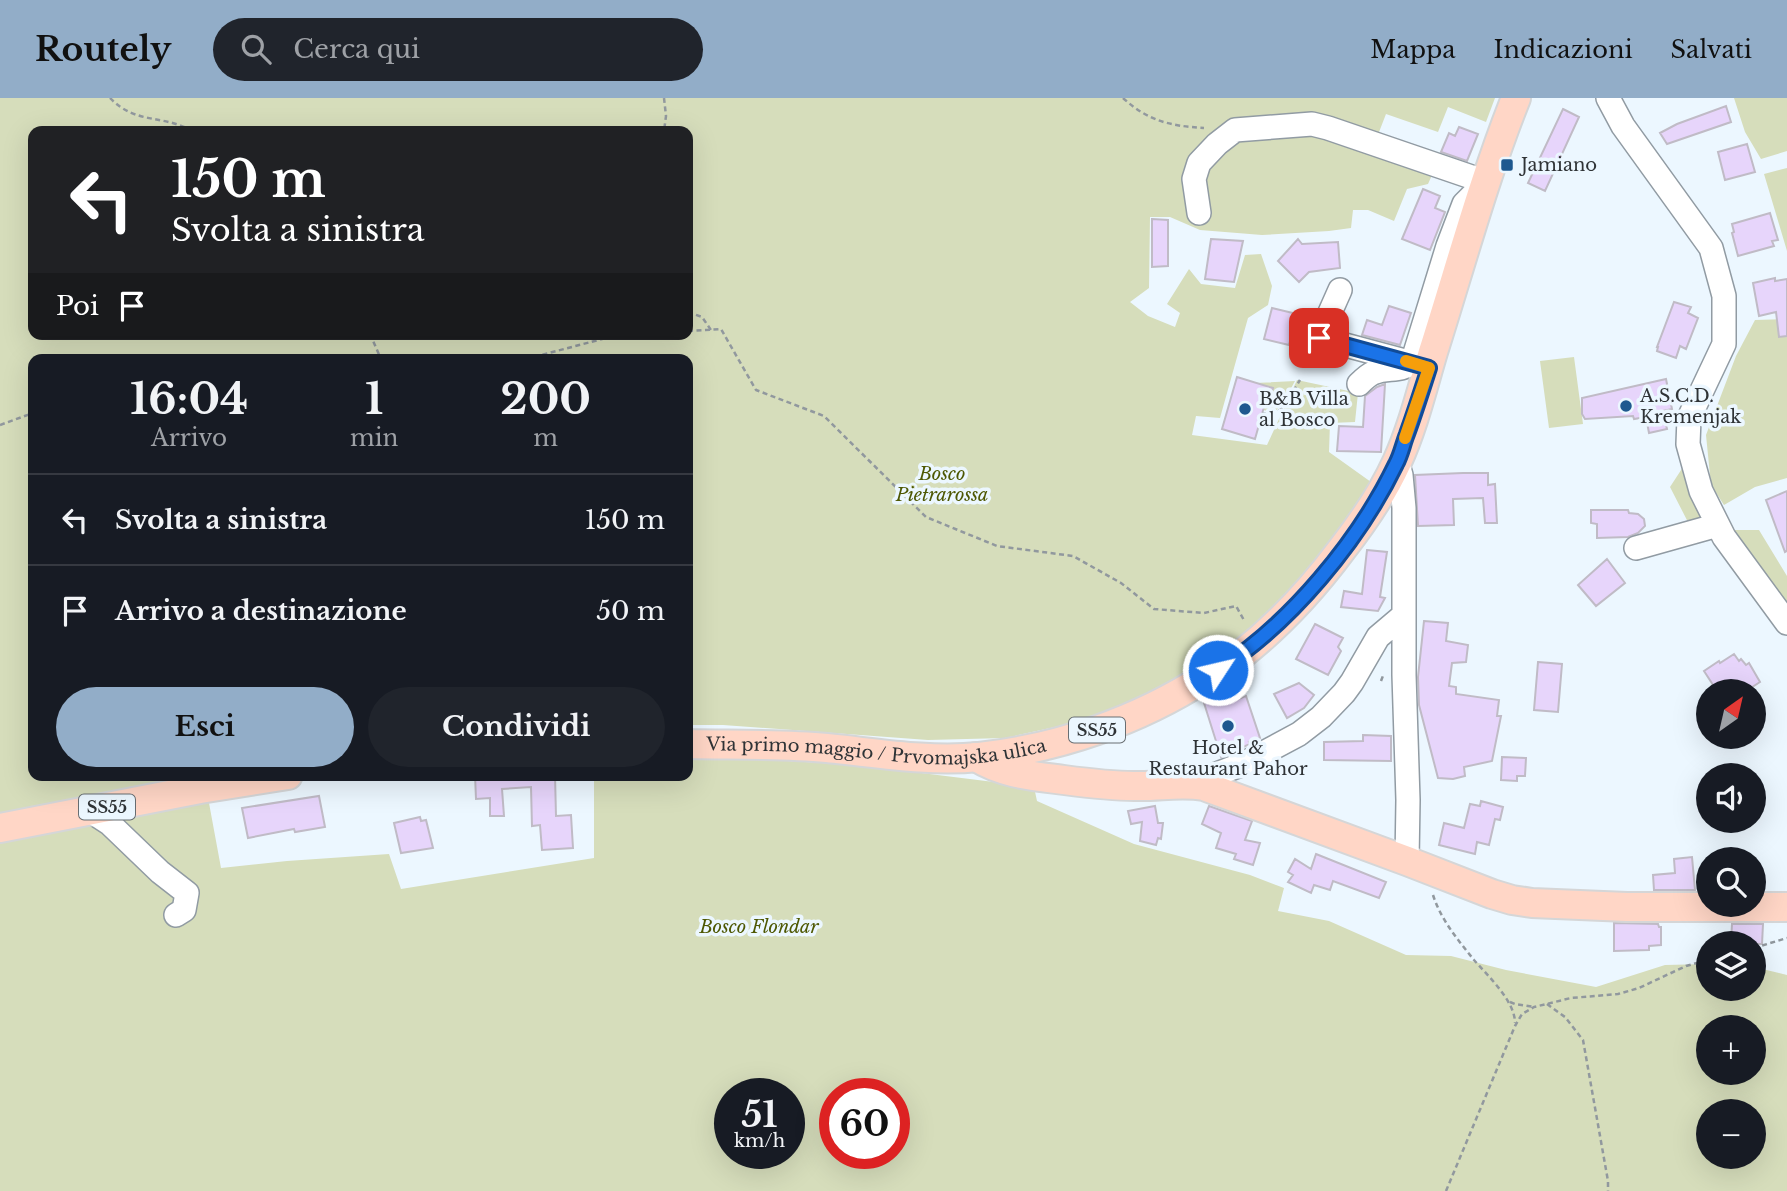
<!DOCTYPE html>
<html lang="it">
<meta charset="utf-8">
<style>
:root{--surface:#171b24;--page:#20242c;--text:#f1f3f6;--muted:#9ea1a6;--line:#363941;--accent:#92adc8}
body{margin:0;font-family:"Libre Baskerville",serif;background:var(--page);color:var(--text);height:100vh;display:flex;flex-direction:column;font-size:26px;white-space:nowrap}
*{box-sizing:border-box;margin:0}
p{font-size:23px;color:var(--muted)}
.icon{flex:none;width:38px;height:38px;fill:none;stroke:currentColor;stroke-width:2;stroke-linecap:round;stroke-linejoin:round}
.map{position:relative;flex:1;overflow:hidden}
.drawer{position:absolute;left:28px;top:256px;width:665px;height:427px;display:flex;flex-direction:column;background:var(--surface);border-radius:14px;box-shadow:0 7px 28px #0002}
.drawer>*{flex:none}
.hud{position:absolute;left:28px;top:28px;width:665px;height:214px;border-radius:14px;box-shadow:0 7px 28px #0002;background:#202124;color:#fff;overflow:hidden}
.needle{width:46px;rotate:34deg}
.fabs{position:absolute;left:1696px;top:581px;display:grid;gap:14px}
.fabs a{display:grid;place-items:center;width:70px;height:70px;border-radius:50%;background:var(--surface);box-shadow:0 7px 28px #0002;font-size:35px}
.speed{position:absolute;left:714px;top:980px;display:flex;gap:14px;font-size:35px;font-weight:700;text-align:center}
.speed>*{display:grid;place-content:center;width:91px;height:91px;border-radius:50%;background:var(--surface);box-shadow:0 7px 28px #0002;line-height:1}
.speed small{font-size:18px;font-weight:400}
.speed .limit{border:10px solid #d22;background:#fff;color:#111}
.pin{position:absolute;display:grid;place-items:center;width:60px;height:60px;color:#fff;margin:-30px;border-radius:14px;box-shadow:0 4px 10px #0006}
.me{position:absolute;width:77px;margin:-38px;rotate:55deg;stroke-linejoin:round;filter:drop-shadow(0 0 5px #0008)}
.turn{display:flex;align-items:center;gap:24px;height:147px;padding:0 28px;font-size:32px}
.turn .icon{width:91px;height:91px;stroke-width:2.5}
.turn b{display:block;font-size:49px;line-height:60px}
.then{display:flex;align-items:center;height:66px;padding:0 28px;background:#0003;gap:14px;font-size:26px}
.eta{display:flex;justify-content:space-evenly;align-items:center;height:119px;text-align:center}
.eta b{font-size:42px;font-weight:800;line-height:49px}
.primary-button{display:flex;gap:14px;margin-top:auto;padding:14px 28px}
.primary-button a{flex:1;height:80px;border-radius:42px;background:var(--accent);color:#111;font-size:28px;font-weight:800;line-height:80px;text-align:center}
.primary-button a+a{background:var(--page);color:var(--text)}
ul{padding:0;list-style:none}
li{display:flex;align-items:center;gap:21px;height:91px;padding:0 28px;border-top:2px solid var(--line)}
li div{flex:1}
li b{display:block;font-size:26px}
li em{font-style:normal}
header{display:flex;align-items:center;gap:42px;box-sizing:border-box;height:98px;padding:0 35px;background:var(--accent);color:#111}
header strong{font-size:33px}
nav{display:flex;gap:38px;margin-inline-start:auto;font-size:24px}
.search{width:490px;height:63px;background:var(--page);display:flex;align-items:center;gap:18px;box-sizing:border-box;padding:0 24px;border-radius:38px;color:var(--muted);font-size:26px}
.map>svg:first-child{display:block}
.green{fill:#d6ddbb;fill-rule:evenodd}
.building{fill:#e7d5fb;stroke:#c0bbc6;stroke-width:2}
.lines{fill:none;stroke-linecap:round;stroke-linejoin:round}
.minor-casing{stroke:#919ba3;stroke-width:26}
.major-casing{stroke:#d5d6d7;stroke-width:32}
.path{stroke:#91989e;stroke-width:2.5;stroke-dasharray:5 3.5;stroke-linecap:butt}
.minor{stroke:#fff;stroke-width:23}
.major{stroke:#ffd6c6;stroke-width:28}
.route-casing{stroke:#114b97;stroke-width:18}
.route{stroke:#1a73e8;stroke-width:12}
.slow{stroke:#f59e0b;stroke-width:12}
.poi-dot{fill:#1e588f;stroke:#ecf7ff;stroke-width:2.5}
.labels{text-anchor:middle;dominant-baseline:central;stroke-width:7;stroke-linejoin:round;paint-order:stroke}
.shield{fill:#ecf7ff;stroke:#686e72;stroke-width:2}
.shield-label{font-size:16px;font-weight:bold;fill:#2f3336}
.poi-label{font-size:18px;fill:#2f3336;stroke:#ecf7ff;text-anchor:start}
.park-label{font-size:18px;font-style:italic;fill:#4e5803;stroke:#ecf7ff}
.street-label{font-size:18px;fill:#2f3336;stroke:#ecf7ff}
</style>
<header>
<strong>Routely</strong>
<div class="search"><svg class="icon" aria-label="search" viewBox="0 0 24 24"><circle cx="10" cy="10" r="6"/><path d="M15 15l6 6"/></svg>Cerca qui</div>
<nav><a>Mappa</a><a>Indicazioni</a><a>Salvati</a></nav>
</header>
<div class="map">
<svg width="1787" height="1093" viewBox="0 0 1787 1093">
<rect width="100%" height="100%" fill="#ecf7ff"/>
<path class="green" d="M 0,0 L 1495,0 L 1486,24 L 1448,9 L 1438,34 L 1386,16 L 1374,47 L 1436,68 L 1428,86 L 1407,91 L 1394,123 L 1368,112 L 1353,112 L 1351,130 L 1329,133 L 1262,137 L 1200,132 L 1170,119 L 1150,119 L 1149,190 L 1130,204 L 1148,218 L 1175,229 L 1180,215 L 1167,206 L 1189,171 L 1201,186 L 1235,190 L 1245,157 L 1261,156 L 1272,188 L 1268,207 L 1248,220 L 1220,320 L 1196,318 L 1192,337 L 1267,347 L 1297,282 L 1358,295 L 1355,324 L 1330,325 L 1329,354 L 1371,384 L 1355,414 L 1329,452 L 1241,543 L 1189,580 L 1087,622 L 1005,640 L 928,642 L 723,627 L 688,627 L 688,261 L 33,261 L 33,677 L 196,677 L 0,720 ZM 33,33 L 688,33 L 688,236 L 33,236 Z
M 1734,0 L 1787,0 L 1787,53 L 1761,61 L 1745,34 Z
M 1787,70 L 1787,153 L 1764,76 Z
M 1787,221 L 1787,380 L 1755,389 L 1724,407 L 1711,387 L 1706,337 L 1736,258 L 1755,222 Z
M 1574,259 L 1583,326 L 1549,330 L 1540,263 Z
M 1295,283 L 1282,307 L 1274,314 L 1263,312 L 1264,309 L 1268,309 L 1273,291 L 1255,285 Z
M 1685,366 L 1714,419 L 1690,428 L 1670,389 Z
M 1729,432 L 1759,432 L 1787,478 L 1787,506 Z
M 737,660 L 857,667 L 1034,689 L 1037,703 L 1134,746 L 1250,777 L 1284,790 L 1278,813 L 1329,823 L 1406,857 L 1451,858 L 1506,872 L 1596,889 L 1665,867 L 1708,866 L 1708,891 L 1754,891 L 1754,869 L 1787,877 L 1787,1093 L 0,1093 L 0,741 L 209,705 L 221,770 L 287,763 L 389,756 L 401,791 L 594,760 L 594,677 L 688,677 L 688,661 ZM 1708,929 L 1754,929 L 1754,975 L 1708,975 ZM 730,996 L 789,996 L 789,1055 L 730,1055 ZM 835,996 L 894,996 L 894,1055 L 835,1055 ZM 1708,1013 L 1754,1013 L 1754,1059 L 1708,1059 Z"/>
<path class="building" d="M 1726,8 L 1731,24 L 1667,46 L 1660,35 L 1677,26 Z
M 1563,11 L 1579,19 L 1545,93 L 1528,85 Z
M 1459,29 L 1478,36 L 1467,63 L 1441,54 L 1449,35 L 1455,38 Z
M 1747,46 L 1755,74 L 1725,82 L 1718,54 Z
M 1423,91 L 1440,98 L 1435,110 L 1445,114 L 1430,152 L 1402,141 Z
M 1770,115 L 1778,142 L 1772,143 L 1774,148 L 1738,158 L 1732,135 L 1734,134 L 1732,126 Z
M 1152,121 L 1168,122 L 1168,168 L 1152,169 Z
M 1211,141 L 1243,143 L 1234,184 L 1205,181 Z
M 1298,141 L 1302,146 L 1338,144 L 1340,170 L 1309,174 L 1299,184 L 1278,163 Z
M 1775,180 L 1775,183 L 1787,181 L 1787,238 L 1779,239 L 1776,214 L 1759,218 L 1753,185 Z
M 1674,204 L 1691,209 L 1688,215 L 1698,220 L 1686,251 L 1680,248 L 1676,260 L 1657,253 L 1658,249 L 1657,249 Z
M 1389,208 L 1411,215 L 1400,247 L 1362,237 L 1367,222 L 1382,227 Z
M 1272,210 L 1297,216 L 1289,247 L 1264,241 Z
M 1237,279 L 1273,290 L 1268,309 L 1264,309 L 1255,341 L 1222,331 Z
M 1666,281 L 1672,311 L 1663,313 L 1667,331 L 1649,335 L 1646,319 L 1634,321 L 1633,318 L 1585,321 L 1582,316 L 1582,300 Z
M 1385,286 L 1381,354 L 1337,353 L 1339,328 L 1363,329 L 1365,298 L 1377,289 Z
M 1463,375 L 1488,375 L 1488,387 L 1495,386 L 1497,425 L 1485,425 L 1483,400 L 1453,401 L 1454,427 L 1418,428 L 1415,377 Z
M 1787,393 L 1787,453 L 1785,454 L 1766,402 Z
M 1591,412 L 1628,412 L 1629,415 L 1638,416 L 1644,421 L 1645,428 L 1638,435 L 1628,439 L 1597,440 L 1597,426 L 1591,425 Z
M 1367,452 L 1387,454 L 1380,499 L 1385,500 L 1378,513 L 1341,509 L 1344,493 L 1362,496 Z
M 1607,461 L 1625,485 L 1596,508 L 1578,487 Z
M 1424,523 L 1448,525 L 1446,543 L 1468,547 L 1466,564 L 1452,565 L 1449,588 L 1456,589 L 1456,596 L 1499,602 L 1497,618 L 1501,618 L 1492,663 L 1464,669 L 1465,678 L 1453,681 L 1438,680 L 1419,607 L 1418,579 Z
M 1315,526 L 1343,540 L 1338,549 L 1341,553 L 1328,577 L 1296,561 Z
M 1734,556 L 1739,563 L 1741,561 L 1746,567 L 1749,565 L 1760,584 L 1746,593 L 1717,593 L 1704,573 L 1719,563 L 1720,565 Z
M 1538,564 L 1562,566 L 1558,614 L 1534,612 Z
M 1299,585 L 1314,597 L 1304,610 L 1287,620 L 1274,596 Z
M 1233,596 L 1235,602 L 1246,598 L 1260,640 L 1249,644 L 1250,646 L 1221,659 L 1204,605 Z
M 1363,637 L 1391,638 L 1391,663 L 1324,662 L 1324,644 L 1363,643 Z
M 1502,659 L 1526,660 L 1525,678 L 1517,678 L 1517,683 L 1501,682 Z
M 475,677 L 555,677 L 556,718 L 571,717 L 573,750 L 542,752 L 540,727 L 532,728 L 531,689 L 502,691 L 504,718 L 490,718 L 490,700 L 476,701 Z
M 319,698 L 325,729 L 295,734 L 294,731 L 248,740 L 242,710 Z
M 1481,703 L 1503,709 L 1500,722 L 1495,721 L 1489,747 L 1477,744 L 1475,756 L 1439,747 L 1444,725 L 1464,730 L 1470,706 L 1480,708 Z
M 1155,708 L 1158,725 L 1163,725 L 1161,741 L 1158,740 L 1156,747 L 1140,743 L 1142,724 L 1131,726 L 1128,713 Z
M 1209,708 L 1252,723 L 1245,742 L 1260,745 L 1253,767 L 1234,761 L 1236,756 L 1216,750 L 1221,735 L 1202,726 Z
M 420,719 L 421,723 L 426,722 L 433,750 L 401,755 L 394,725 Z
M 1316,756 L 1386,784 L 1379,800 L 1333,783 L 1330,792 L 1314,787 L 1311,795 L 1288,784 L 1293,777 L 1288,774 L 1295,761 L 1311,771 Z
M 1692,759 L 1695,792 L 1654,792 L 1653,777 L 1675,775 L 1674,761 Z
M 1614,825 L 1658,826 L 1659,829 L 1661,829 L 1661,847 L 1649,848 L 1649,852 L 1614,853 Z
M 1732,826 L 1763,826 L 1762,846 L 1731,845 Z"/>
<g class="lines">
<defs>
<path id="minor" d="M 1608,0 L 1623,28 L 1711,150 L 1724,198 L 1724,246 L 1689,320 L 1688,346 L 1701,393 L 1724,439 L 1787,525
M 1199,115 L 1194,81 L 1199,65 L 1217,46 L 1235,32 L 1312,26 L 1328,30 L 1486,84 L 1464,106 L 1448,148 L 1412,265 C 1400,274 1387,269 1373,275 C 1368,277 1364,281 1359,286
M 1319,240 L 1409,264
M 1312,255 L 1340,192
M 1397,364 L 1401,377 L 1404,410 L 1404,577 L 1408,702 L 1407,763
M 1636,450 L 1718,427
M 1204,688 L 1209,679 L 1243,666 L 1299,636 L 1321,619 L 1344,595 L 1352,584 L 1378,539 L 1404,517
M 89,712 L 109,725 L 160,774 L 187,795 L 184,812 L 176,817"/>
<g id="major">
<path id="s1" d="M 688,646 C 734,647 781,646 827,650 C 878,655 928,664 979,659 C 1059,650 1138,623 1206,579 C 1218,572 1231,565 1242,556 C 1280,526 1313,490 1342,451 C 1363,424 1383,395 1397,364 C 1413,329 1422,291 1433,254 C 1460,169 1483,83 1516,0"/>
<path d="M 976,659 C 1003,676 1033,678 1064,682 C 1087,685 1111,688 1134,688 C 1158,689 1180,684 1204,688 L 1407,763 L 1492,796 L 1512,802 L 1532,805 L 1627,809 L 1787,809"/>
<path d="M 0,730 L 200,691 L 288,677"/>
</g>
</defs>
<use href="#minor" class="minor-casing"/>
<use href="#major" class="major-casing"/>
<path class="path" d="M 110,0 C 136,27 163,16 192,33
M 664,0 L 666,18 L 664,33
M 1123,0 C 1148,23 1170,28 1204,30
M 688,214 L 702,219 L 711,232
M 688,233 L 721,231 L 756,292 L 824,318 L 926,419 L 997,448 L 1073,458 L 1121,485 L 1154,511 L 1204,515 L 1236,508 L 1245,524
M 370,236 L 381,261
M 526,261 L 606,240 L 651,236
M 1262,315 C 1282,322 1291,296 1300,282
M 0,327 L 33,315
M 1381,583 L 1384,575
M 1433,797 C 1441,822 1458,842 1474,862 C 1488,878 1515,903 1515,925
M 1754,850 L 1787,840
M 1510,904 L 1515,906 L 1534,909
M 1547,906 L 1565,919 L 1583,942 L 1608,1083 L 1608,1093
M 1446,1093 L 1515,928 L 1522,916 L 1534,909 L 1571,900 L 1618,896 L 1639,890 L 1686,868 L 1708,862"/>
<use href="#minor" class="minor"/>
<use href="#major" class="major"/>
</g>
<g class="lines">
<defs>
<path id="route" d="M 1218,572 C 1290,526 1359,443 1396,366 C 1401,357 1403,346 1407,336 C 1415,314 1422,292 1429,270 L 1319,240"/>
</defs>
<use href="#route" class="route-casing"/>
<use href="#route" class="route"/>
<path class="slow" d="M 1405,340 L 1429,270 L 1406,263"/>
</g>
<g class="poi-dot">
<rect x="1500" y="60" width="14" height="14" rx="3.5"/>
<circle cx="1626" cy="308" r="7"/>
<circle cx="1245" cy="311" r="7"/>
<circle cx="1228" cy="628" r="7"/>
</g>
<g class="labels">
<g class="shield">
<rect x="1069" y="619.5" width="56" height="25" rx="5"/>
<rect x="79" y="696.5" width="56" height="25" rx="5"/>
</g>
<g class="shield-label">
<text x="1097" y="632">SS55</text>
<text x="107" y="709">SS55</text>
</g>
<g class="poi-label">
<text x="1521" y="67">Jamiano</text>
<text x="1640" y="298">A.S.C.D.<tspan x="1640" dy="21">Kremenjak</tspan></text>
<text x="1259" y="301">B&amp;B Villa<tspan x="1259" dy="21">al Bosco</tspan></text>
<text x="1228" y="650" text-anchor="middle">Hotel &amp;<tspan x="1228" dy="21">Restaurant Pahor</tspan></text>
</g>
<g class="park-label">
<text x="942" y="376">Bosco<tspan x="942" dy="21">Pietrarossa</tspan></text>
<text x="759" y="829">Bosco Flondar</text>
</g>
<g class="street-label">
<text stroke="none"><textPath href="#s1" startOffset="189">Via primo maggio / Prvomajska ulica</textPath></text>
</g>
</g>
</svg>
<div class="fabs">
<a><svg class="needle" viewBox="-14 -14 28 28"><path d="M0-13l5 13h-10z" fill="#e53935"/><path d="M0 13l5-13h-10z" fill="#9ea1a6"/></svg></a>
<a><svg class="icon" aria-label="sound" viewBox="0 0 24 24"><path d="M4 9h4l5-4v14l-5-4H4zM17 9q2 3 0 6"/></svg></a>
<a><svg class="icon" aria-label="search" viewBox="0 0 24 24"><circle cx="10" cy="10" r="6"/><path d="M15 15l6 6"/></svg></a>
<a><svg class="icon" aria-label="layers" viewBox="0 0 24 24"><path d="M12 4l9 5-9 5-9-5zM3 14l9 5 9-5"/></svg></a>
<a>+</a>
<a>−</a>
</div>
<div class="speed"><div>51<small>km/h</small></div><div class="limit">60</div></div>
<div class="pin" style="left:1319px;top:240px;background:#d93025"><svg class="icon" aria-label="arrive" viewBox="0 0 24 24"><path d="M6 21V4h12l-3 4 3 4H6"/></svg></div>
<svg class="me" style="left:1218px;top:572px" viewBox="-20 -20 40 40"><circle r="17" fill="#1a73e8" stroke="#fff" stroke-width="3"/><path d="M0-11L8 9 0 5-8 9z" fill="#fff"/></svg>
<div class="hud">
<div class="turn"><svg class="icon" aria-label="left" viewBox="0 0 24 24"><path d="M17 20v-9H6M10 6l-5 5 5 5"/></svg><div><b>150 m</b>Svolta a sinistra</div></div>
<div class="then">Poi<svg class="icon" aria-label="arrive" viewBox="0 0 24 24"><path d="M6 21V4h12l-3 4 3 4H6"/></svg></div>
</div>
<section class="drawer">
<div class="eta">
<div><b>16:04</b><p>Arrivo</p></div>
<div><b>1</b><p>min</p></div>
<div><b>200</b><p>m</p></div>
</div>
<ul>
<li><svg class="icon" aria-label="left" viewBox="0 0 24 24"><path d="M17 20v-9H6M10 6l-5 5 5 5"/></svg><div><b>Svolta a sinistra</b></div><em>150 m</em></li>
<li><svg class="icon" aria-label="arrive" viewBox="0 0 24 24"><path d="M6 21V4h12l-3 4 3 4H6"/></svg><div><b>Arrivo a destinazione</b></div><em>50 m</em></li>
</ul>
<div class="primary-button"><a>Esci</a><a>Condividi</a></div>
</section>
</div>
